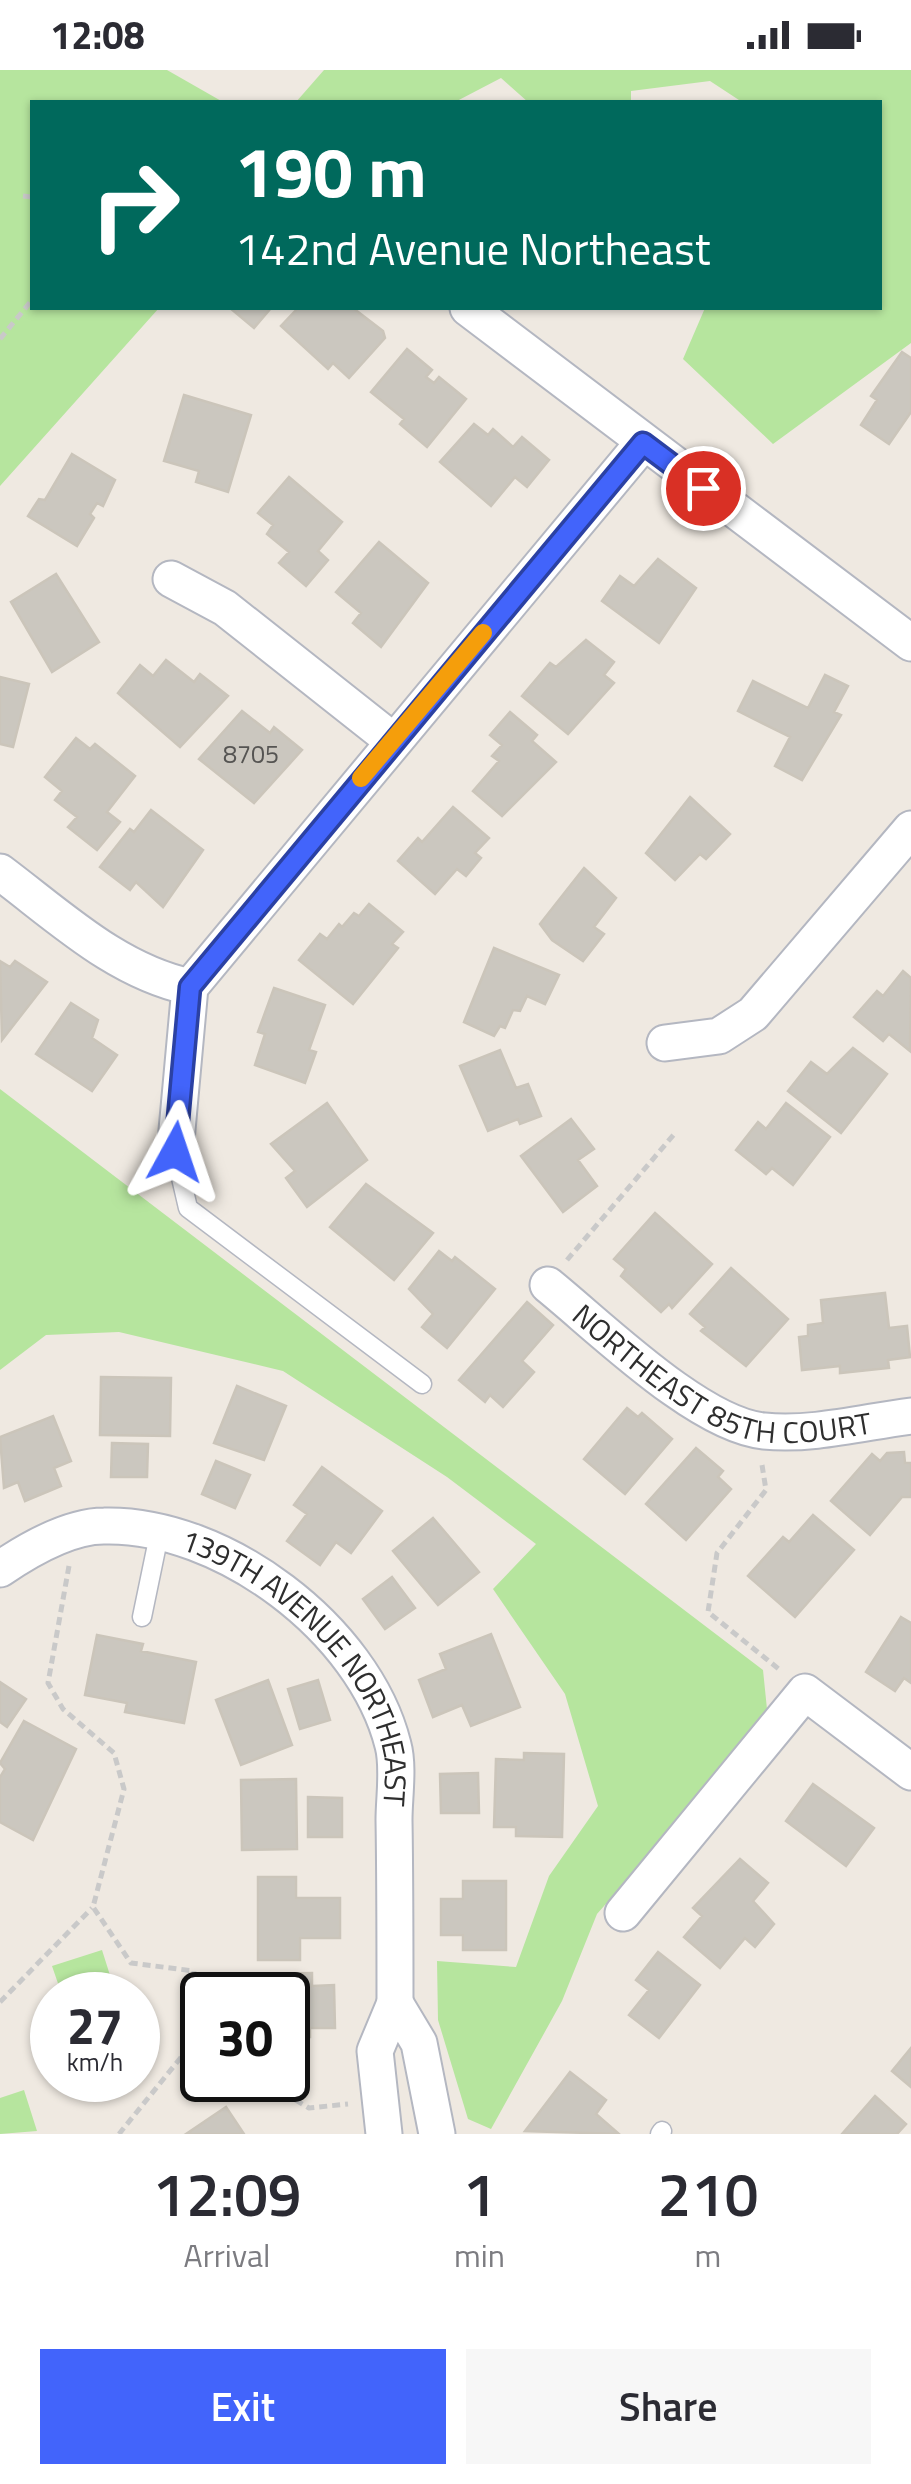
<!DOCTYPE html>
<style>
:root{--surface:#fff;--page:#f7f7f7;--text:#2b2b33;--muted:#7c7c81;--accent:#4264fb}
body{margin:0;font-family:"Titillium Web",sans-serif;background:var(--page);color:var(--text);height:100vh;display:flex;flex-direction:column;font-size:38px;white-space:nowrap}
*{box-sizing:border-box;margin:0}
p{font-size:32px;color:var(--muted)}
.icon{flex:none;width:55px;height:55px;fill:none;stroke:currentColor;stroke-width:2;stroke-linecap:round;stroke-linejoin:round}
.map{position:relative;height:2064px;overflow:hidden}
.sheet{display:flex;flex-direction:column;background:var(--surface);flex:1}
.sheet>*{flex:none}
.top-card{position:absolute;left:30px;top:30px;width:852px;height:210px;border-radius:0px;box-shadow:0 2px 8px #0004;background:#00695c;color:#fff;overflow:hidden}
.speed{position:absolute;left:30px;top:1902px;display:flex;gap:20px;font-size:50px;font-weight:700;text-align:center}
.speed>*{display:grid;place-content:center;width:130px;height:130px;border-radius:50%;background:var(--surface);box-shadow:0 2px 8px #0004;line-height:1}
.speed small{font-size:25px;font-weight:400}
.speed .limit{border:5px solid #111;border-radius:15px;background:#fff;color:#111}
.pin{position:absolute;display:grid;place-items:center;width:85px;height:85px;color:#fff;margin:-42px;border:5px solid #fff;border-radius:50%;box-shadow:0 2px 10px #0007}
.me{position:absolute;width:110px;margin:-55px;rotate:5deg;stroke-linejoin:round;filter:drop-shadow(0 0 8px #0008)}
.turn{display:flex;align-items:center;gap:35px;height:210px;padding:0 40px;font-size:45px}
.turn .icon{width:130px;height:130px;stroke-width:2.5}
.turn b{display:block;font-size:70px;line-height:85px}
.eta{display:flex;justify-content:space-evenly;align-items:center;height:170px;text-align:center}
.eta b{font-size:60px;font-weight:600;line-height:70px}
.cta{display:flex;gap:20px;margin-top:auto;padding:20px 40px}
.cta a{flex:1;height:115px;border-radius:0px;background:var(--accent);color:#fff;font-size:40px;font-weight:600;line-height:115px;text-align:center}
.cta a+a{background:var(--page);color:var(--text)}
.status{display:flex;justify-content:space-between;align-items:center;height:70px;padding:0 50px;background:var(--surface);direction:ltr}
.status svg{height:28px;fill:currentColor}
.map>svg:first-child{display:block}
.green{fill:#b6e59e}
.building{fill:#cbc7bf;stroke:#cbc5ba;stroke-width:2.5}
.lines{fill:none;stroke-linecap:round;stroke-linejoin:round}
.service-casing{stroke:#b4b7c1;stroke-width:21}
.minor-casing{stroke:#b4b7c1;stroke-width:39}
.path{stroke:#c9c9c9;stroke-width:5;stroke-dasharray:8 5;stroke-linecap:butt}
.service{stroke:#fff;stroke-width:18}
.minor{stroke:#fff;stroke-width:35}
.route-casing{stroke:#2b41a3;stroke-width:25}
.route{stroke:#4264fb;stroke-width:18}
.slow{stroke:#f59e0b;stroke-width:18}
.labels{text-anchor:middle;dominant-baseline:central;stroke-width:9;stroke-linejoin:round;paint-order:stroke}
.number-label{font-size:25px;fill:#555452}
.street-label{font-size:30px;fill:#2e2e2e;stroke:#fff}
</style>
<div class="status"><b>12:08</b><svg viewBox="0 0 49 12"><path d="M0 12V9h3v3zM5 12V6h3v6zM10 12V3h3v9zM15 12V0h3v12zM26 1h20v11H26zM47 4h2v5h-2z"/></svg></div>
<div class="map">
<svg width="911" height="2064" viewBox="0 0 911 2064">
<rect width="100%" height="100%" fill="#efe9e1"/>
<path class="green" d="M 0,0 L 167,0 L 223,32 L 32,32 L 32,238 L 159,238 L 0,416 Z
M 324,0 L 911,0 L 911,273 L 773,374 L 683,289 L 705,238 L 880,238 L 880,32 L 742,32 L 710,11 L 631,21 L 631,32 L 528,32 L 501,8 L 455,32 L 296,32 Z
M 0,1019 L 763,1600 L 768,1649 L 597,1844 L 562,1931 L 491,2059 L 468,2049 L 438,1950 L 437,1891 L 516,1897 L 549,1806 L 598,1736 L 565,1624 L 493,1519 L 536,1474 L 447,1407 L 283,1301 L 119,1262 L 46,1265 L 0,1300 Z
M 102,1880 L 115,1921 L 62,1925 L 52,1896 Z
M 24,2020 L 37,2061 L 0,2064 L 0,2028 Z"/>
<path class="building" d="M 230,238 L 271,238 L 254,258 Z
M 298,238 L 353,238 L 383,261 L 385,268 L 349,308 L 333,293 L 328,299 L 281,256 Z
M 407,279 L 432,300 L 426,307 L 434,313 L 439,307 L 466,329 L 427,377 L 400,354 L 404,349 L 371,322 Z
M 902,282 L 911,288 L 911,342 L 889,374 L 861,355 L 877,330 L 871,326 Z
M 184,325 L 251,345 L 228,422 L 196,412 L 199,401 L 164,391 Z
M 474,354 L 488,365 L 493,359 L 513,377 L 522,367 L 549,390 L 527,417 L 515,407 L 491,436 L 440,392 Z
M 72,384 L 115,410 L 103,436 L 97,433 L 90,444 L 94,448 L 77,476 L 28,446 L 39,429 L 45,430 Z
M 289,407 L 342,452 L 318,481 L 328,490 L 306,516 L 279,493 L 289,482 L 267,464 L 273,455 L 258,443 Z
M 379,472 L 428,513 L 381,577 L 353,553 L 361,543 L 336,522 Z
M 658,489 L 696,518 L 659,573 L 602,531 L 620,506 L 634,516 Z
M 56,504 L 99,572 L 52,602 L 11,532 Z
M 586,570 L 614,592 L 604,605 L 614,613 L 568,664 L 522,626 L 550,593 L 556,597 Z
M 166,590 L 194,612 L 200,604 L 228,626 L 180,677 L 118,623 L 140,595 L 153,606 Z
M 825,605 L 848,616 L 834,642 L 841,645 L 802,710 L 775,696 L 790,667 L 738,641 L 753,611 L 808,638 Z
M 0,607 L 29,614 L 13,677 L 0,674 Z
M 242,641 L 270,663 L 274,657 L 302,680 L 254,733 L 199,689 Z
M 510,642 L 537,665 L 532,671 L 556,692 L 502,746 L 473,721 L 499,691 L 492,686 L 502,675 L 490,665 Z
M 76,668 L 90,679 L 95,674 L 135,706 L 107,742 L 120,752 L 97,780 L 68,757 L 77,747 L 55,730 L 62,721 L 45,707 Z
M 690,727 L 730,764 L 706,789 L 700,784 L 675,810 L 646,783 Z
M 453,737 L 489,768 L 475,783 L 481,788 L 466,806 L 457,799 L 435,824 L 398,791 L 418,768 L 422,772 Z
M 151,740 L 203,780 L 163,837 L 136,812 L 130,820 L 100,797 L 130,759 L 134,762 Z
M 584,798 L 616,828 L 594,857 L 604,864 L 583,891 L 552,870 L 540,854 Z
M 369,834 L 403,862 L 392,874 L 398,878 L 353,934 L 299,890 L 320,864 L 327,869 L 339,854 L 342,857 L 354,843 L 359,846 Z
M 494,878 L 559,905 L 545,934 L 527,926 L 520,941 L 513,940 L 505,958 L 500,956 L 494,966 L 464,952 Z
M 0,891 L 10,897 L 15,891 L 47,912 L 2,970 Z
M 903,901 L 911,908 L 910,981 L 889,964 L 883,971 L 854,947 L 877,921 L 883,926 Z
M 274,918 L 325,935 L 309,980 L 316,982 L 305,1013 L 255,995 L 265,964 L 258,962 Z
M 71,933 L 98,950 L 92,968 L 117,985 L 92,1021 L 36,984 Z
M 853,978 L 887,1004 L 841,1063 L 788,1021 L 811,992 L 827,1004 Z
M 500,980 L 516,1018 L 528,1014 L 541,1046 L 520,1054 L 518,1049 L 488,1061 L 460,996 Z
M 327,1033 L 367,1090 L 307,1137 L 286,1108 L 295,1101 L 271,1074 Z
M 786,1033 L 830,1067 L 793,1115 L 772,1098 L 766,1104 L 736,1080 L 758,1052 L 766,1059 Z
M 571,1049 L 594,1079 L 578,1090 L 597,1116 L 563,1142 L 521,1086 Z
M 366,1114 L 433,1163 L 394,1210 L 330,1157 Z
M 655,1143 L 712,1194 L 672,1238 L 669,1234 L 661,1242 L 621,1206 L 626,1199 L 614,1189 Z
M 439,1181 L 452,1191 L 455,1187 L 495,1219 L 447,1278 L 422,1257 L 433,1244 L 409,1219 Z
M 731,1198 L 788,1249 L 746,1296 L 701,1261 L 705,1257 L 690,1244 Z
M 885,1223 L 889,1258 L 907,1256 L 910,1287 L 888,1290 L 889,1298 L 840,1303 L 840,1296 L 802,1300 L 799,1267 L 808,1266 L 808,1255 L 823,1253 L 821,1230 Z
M 527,1232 L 553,1255 L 522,1291 L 534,1302 L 503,1337 L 490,1325 L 485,1332 L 459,1310 Z
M 101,1307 L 171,1308 L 170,1366 L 100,1365 Z
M 237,1316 L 286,1336 L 264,1390 L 214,1373 Z
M 627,1338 L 638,1347 L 642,1343 L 672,1369 L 625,1424 L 584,1389 Z
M 53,1346 L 71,1391 L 54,1398 L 61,1416 L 25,1431 L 18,1412 L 4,1418 L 0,1367 Z
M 112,1373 L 148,1374 L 147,1407 L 111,1407 Z
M 696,1378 L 723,1401 L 718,1407 L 731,1419 L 686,1470 L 646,1434 Z
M 904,1382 L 905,1393 L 911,1393 L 911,1427 L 902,1427 L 870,1465 L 831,1431 L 872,1384 L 880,1391 L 887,1383 Z
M 216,1391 L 250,1405 L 235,1438 L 202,1424 Z
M 322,1397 L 382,1441 L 351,1483 L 336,1472 L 320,1495 L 287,1471 L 307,1444 L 294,1435 Z
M 813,1445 L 854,1480 L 795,1547 L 748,1506 L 783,1467 L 789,1472 Z
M 433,1448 L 479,1502 L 438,1535 L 393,1481 Z
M 392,1507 L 415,1538 L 385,1559 L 363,1529 Z
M 901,1547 L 911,1553 L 911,1613 L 904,1608 L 895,1621 L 866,1602 Z
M 491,1564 L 520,1637 L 471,1656 L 462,1635 L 433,1647 L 419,1610 L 446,1599 L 440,1584 Z
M 97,1565 L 143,1574 L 141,1581 L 196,1592 L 184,1653 L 125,1642 L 127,1633 L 85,1625 Z
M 268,1610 L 292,1675 L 241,1695 L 216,1630 Z
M 318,1610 L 330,1650 L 300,1659 L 288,1619 Z
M 0,1612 L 26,1629 L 7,1657 L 0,1652 Z
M 24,1651 L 76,1679 L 33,1770 L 0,1752 L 0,1707 L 5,1699 L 0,1693 Z
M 524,1683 L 564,1684 L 562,1767 L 516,1766 L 516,1757 L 494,1757 L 496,1689 L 524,1690 Z
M 478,1703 L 479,1743 L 441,1743 L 440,1704 Z
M 296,1709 L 297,1779 L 242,1780 L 241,1710 Z
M 813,1714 L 874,1758 L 846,1796 L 786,1751 Z
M 308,1727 L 342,1728 L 342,1767 L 308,1767 Z
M 740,1789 L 768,1813 L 753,1831 L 774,1854 L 755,1877 L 745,1868 L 720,1898 L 684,1867 L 702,1846 L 693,1838 Z
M 258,1807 L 296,1807 L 296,1828 L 340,1828 L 340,1868 L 300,1868 L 300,1890 L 258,1890 Z
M 463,1811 L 506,1811 L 506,1880 L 463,1880 L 463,1865 L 441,1865 L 441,1829 L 463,1829 Z
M 658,1882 L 700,1915 L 659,1968 L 629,1945 L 649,1920 L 636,1910 Z
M 312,1903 L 312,1916 L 334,1915 L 335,1958 L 310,1958 L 310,1967 L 288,1968 L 288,1925 L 262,1925 L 261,1904 Z
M 911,1978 L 911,2017 L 892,2001 Z
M 570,2002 L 606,2030 L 596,2044 L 619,2064 L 525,2061 Z
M 875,2026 L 906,2054 L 897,2064 L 842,2064 Z
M 226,2037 L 244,2064 L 186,2064 Z"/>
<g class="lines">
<defs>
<path id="service" d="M 175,1082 L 188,1138 L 422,1314
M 142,1547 L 160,1460
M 660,2064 L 662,2061"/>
<g id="minor">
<path d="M 468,238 L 911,573"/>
<path d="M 171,509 L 225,538 L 392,670"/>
<path d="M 0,802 C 60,847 116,901 190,917"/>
<path d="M 665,973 L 719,966 L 753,944 L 911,759"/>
<path d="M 175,1082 L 190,917 L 643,373"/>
<path id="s1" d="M 548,1215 C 600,1257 699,1355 764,1361 C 812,1366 864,1352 911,1346"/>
<path id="s2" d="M 0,1499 C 28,1480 69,1456 104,1456 C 222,1453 364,1559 393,1675 C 399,1697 394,1727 394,1750 C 395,1811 395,1872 395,1933"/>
<path d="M 623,1843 L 805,1622 L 911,1702"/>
<path d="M 384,2064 L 375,1981 L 395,1933 L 419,1973 L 437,2064"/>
</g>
</defs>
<use href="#service" class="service-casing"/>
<use href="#minor" class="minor-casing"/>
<path class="path" d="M 23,126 L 32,127
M 0,269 L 32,230
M 567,1190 L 676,1062
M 762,1395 L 766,1420 L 717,1483 L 708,1542 L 780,1600
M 69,1496 L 48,1613 L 63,1639 L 114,1683 L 124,1719 L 93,1837 L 131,1893 L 194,1901 L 195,1970 L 119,2064
M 0,1932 L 92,1838
M 262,2010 L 309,2038 L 348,2034"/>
<use href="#service" class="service"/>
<use href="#minor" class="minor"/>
</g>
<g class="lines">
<defs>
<path id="route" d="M 175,1082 L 190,917 L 643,373 L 703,418"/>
</defs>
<use href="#route" class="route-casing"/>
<use href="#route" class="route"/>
<path class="slow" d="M 361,708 L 483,563"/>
</g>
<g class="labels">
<g class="number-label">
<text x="251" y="684">8705</text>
</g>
<g class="street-label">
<text stroke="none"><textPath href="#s1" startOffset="205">NORTHEAST 85TH COURT</textPath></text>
<text stroke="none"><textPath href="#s2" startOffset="378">139TH AVENUE NORTHEAST</textPath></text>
</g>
</g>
</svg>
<div class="speed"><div>27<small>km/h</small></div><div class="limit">30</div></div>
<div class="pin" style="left:703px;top:418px;background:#d93025"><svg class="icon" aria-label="arrive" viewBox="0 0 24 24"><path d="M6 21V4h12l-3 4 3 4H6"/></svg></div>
<svg class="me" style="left:175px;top:1082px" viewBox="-20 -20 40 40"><path d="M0-17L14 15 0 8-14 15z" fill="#4264fb" stroke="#fff" stroke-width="4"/></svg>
<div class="top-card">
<div class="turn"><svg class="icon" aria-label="right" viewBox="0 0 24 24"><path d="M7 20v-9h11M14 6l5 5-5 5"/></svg><div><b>190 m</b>142nd Avenue Northeast</div></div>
</div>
</div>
<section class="sheet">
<div class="eta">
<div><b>12:09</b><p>Arrival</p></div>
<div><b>1</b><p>min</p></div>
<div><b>210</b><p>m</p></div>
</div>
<div class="cta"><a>Exit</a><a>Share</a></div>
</section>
